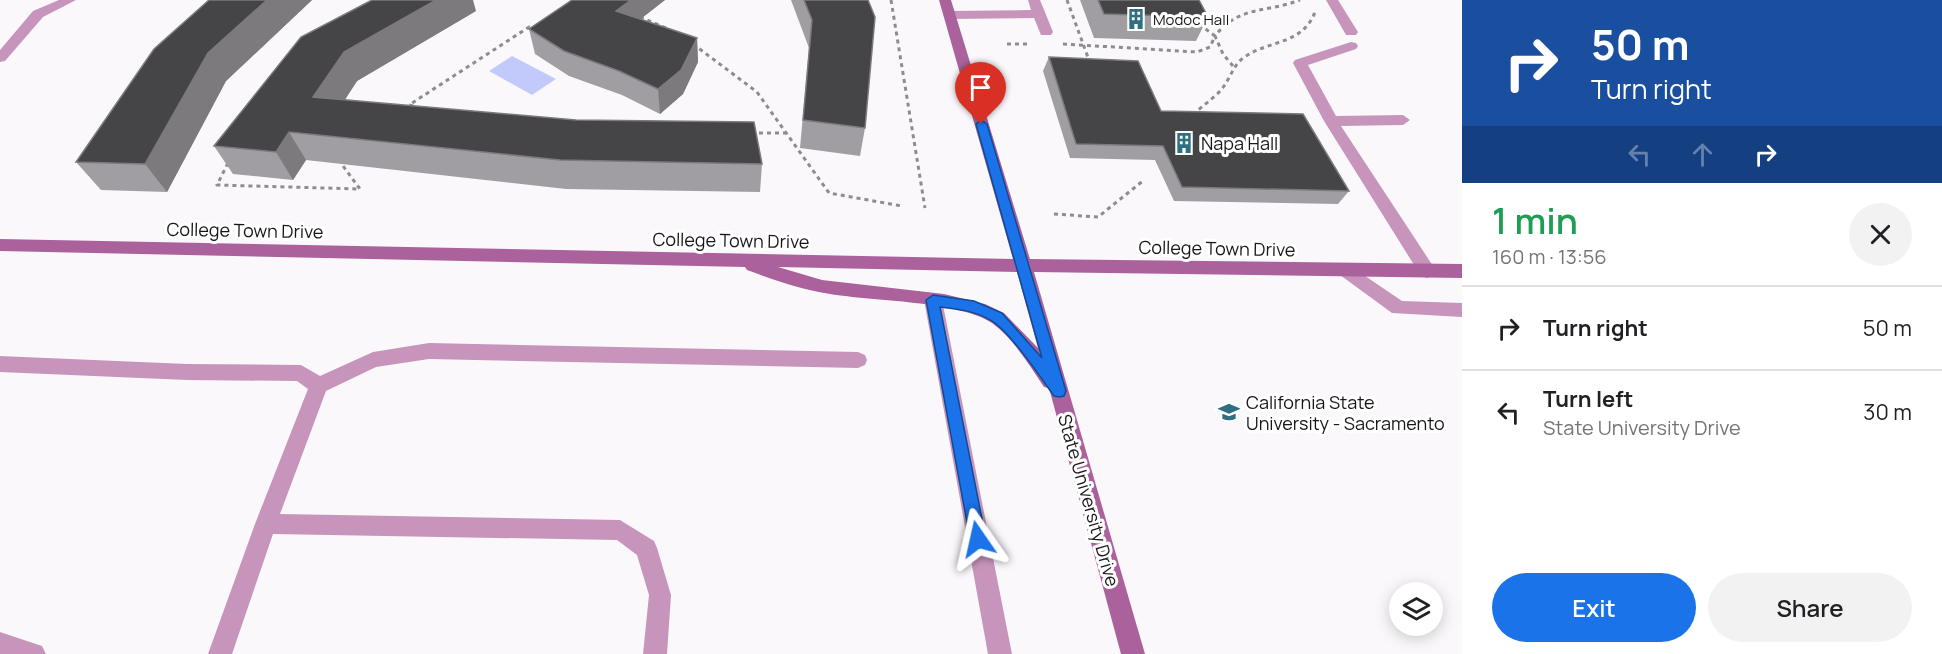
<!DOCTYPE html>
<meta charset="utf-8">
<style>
:root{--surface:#fff;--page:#f2f2f2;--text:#202124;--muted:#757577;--line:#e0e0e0;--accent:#1a73e8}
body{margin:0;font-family:Manrope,sans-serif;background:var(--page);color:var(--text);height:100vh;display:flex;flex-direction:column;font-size:22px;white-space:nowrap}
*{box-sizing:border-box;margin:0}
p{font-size:20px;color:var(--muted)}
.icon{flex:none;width:33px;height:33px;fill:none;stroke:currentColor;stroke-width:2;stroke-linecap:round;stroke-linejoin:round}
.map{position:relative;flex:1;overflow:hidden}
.panel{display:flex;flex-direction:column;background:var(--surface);width:480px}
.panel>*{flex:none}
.banner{background:#1a4fa0;color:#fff;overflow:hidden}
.fabs{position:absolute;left:1389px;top:582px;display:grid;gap:12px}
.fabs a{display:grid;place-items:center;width:54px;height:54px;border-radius:50%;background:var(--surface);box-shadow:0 3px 15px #0003;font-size:30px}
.pin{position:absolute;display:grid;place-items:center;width:51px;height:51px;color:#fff;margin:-62px -26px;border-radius:50% 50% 50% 0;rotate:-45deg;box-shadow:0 0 6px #0007}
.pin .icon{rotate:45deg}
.me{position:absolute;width:66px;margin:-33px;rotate:349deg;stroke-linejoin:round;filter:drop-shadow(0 0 4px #0008)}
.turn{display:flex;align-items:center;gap:21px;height:126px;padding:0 30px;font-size:27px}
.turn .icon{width:78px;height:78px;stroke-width:2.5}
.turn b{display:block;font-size:42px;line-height:51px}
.lanes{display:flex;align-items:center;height:57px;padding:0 30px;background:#0003;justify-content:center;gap:30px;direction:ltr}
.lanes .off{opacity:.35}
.round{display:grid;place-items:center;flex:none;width:63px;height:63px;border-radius:32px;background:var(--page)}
.head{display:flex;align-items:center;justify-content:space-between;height:102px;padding:0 30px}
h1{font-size:36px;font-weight:600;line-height:45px;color:#1e9e55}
.cta{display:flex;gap:12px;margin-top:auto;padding:12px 30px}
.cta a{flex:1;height:69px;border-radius:36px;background:var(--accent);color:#fff;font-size:24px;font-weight:600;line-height:69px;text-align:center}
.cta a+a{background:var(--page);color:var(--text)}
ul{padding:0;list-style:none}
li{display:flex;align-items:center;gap:18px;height:84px;padding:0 30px;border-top:2px solid var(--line)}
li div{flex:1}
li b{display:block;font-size:22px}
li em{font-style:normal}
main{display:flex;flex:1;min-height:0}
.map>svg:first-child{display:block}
.water{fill:#c2c9fb}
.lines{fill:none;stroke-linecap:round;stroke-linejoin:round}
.path{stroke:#8e8c8f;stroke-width:3;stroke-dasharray:4 4;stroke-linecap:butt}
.lane{fill:#c795bb;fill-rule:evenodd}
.secondary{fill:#ab629c;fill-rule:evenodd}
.wall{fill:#a09ea2}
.shaded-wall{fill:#7c7a7d}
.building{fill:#454447;stroke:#7c7a7d;stroke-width:1.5}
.route{fill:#1a73e8;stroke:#114b97;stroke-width:1.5}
.labels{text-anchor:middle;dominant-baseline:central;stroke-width:6;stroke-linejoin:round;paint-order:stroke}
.far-poi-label{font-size:15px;fill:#171618;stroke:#fff;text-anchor:start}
.poi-label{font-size:18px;fill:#171618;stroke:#fff;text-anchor:start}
.street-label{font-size:18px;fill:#171618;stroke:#fff}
</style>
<main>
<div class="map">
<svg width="1462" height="654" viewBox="0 0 1462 654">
<rect width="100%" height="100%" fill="#fbf8fc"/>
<path class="water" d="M 512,56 L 556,79 L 532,95 L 489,71 Z"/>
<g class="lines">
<path class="path" d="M 891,0 L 925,208
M 1067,0 L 1090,63
M 640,17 L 666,28
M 693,44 L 757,92 L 829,193 L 902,206
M 1007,44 L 1028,44
M 1063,44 L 1197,52 L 1210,47 L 1215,36 L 1199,24
M 1233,66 L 1223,54 L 1215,36 C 1239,5 1267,13 1300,0
M 413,106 L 409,105 L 529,27 L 534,28
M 1193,115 C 1202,106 1213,99 1221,90 C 1231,78 1233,64 1246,56 C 1271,40 1303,44 1315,12
M 751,133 L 787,133
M 228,163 L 217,185 L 360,189 L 343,166 L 345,161
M 1054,214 L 1098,217 L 1144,180"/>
<path class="lane" d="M 59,0 L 76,0 L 43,17 L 5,61 L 0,62 L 0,50 L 33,11 Z
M 1028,0 L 1040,0 L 1053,32 L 1051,35 L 1041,35 L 1034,18 L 949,19 L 943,15 L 949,11 L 1031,10 Z
M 1326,0 L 1338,0 L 1358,32 L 1356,35 L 1346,35 Z
M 1351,42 L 1356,43 L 1358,46 L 1356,49 L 1308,65 L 1336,116 L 1403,115 L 1410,120 L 1403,125 L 1341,126 L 1433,266 L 1436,271 L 1433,276 L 1427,278 L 1421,276 L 1324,121 L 1293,63 L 1295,60 Z
M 1346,263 L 1402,301 L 1462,303 L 1462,317 L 1392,313 L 1340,275 L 1337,270 L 1340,265 Z
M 933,293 L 939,295 L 942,300 L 1012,654 L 988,654 L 924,300 L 927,295 Z
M 429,343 L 858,352 L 865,355 L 867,360 L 865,365 L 858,368 L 429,359 L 376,367 L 326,391 L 280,514 L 620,520 L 654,541 L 657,548 L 671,595 L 667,654 L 643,654 L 649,595 L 637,555 L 617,540 L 273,534 L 232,654 L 208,654 L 255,524 L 308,389 L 297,381 L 187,380 L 0,372 L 0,356 L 187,364 L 301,365 L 320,376 L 373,352 Z
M 0,632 L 42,646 L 46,654 L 0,654 Z"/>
<path class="secondary" d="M 939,0 L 951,0 L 1030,259 L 1462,264 L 1462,278 L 1034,272 L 1145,654 L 1121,654 L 1049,388 L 1044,387 C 1029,365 1014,339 992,323 C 960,301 871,301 830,294 C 802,290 774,280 747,270 L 745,267 L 0,251 L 0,239 L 1013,259 ZM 778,267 L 1017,272 L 1038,348 L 1004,313 L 985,304 L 944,294 L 822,280 Z"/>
</g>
<path class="wall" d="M 209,0 L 312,0 L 226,81 L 167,192 L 101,190 L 76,162 Z
M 572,0 L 665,0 L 640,19 L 697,38 L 698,62 L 683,94 L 660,114 L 622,95 L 569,76 L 535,54 L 529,29 Z
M 791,0 L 868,0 L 865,128 L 860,156 L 800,148 L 809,48 Z
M 1080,0 L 1199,0 L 1208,17 L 1196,41 L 1094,38 Z
M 476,11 L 357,81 L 345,100 L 762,164 L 760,192 L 566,189 L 306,160 L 293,180 L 233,174 L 214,146 Z
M 1049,57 L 1161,111 L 1349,191 L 1338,204 L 1174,201 L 1155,160 L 1070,158 L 1043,71 Z"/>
<path class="shaded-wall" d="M 267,0 L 312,0 L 226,81 L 167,192 L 145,164 L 208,53 Z
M 436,0 L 473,0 L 476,11 L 357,81 L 328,125 L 313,97 L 344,52 Z
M 631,0 L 665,0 L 619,36 L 616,11 Z
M 697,38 L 698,62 L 683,94 L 660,114 L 658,89 Z
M 289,132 L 306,160 L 293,180 L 276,152 Z"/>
<path class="building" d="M 209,0 L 267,0 L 208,53 L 145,164 L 76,162 L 154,49 Z
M 372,0 L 436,0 L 344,52 L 313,97 L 576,120 L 754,122 L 762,164 L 560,160 L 289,132 L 276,152 L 214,146 L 301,37 Z
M 572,0 L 631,0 L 616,11 L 697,38 L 681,70 L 658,89 L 619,71 L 564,51 L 529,29 Z
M 804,0 L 868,0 L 875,17 L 865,128 L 803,120 L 812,20 Z
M 1098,0 L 1199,0 L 1208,17 L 1104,14 Z
M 1049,57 L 1138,61 L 1161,111 L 1303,114 L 1349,191 L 1182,187 L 1163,146 L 1076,144 Z"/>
<path class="route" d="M 981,120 L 987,124 L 1066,391 L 1064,396 L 1059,397 L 1054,396 C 1041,378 1008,329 990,320 C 975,311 958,309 940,307 L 986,539 L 984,545 L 978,547 L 972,545 L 970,539 L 926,300 L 933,295 L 974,301 L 1002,313 L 1042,358 L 976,124 Z"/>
<defs>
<symbol id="building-bare" viewBox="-9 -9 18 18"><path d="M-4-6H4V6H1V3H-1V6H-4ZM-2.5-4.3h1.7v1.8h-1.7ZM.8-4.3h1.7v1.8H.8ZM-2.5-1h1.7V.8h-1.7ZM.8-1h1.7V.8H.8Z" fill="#2e6f82" stroke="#fff" stroke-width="2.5" paint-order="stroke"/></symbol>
<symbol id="university-bare" viewBox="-9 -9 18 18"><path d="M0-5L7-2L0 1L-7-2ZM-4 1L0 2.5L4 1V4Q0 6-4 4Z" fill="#2e6f82" stroke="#fff" stroke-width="2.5" paint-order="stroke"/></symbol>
</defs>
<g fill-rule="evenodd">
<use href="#building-bare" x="1121" y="4" width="30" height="30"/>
<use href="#building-bare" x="1169" y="128" width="30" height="30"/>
<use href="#university-bare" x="1214" y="397" width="30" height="30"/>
</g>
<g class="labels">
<g class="far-poi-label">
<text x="1153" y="19">Modoc Hall</text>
</g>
<g class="poi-label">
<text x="1201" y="143">Napa Hall</text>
<text x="1246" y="402">California State<tspan x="1246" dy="21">University - Sacramento</tspan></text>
</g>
<g class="street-label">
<text transform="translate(245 230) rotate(1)">College Town Drive</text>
<text transform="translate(731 240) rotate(1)">College Town Drive</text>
<text transform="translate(1217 248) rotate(1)">College Town Drive</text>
<text transform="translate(1089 500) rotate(74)">State University Drive</text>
</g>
</g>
</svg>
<div class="fabs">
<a><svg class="icon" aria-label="layers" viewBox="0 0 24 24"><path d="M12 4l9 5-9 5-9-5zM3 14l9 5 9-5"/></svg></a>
</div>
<div class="pin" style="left:981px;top:124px;background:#d93025"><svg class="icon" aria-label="arrive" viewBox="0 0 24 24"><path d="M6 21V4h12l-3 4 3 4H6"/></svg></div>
<svg class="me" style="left:978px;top:539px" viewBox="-20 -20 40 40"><path d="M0-17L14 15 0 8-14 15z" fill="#1a73e8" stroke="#fff" stroke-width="4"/></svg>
</div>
<section class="panel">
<div class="banner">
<div class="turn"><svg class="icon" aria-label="right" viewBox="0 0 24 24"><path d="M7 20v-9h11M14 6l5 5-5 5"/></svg><div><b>50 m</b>Turn right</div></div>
<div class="lanes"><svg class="icon off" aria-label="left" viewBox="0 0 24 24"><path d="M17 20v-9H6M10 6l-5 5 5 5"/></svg><svg class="icon off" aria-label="ahead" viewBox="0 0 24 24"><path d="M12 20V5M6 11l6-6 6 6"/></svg><svg class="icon" aria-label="right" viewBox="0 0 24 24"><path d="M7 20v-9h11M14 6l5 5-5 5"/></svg></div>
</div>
<div class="head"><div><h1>1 min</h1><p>160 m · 13:56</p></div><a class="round"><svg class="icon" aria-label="close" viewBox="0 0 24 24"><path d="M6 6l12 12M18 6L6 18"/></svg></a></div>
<ul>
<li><svg class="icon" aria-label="right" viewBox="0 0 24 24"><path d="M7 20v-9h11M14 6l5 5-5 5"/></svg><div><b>Turn right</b></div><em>50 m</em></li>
<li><svg class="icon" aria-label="left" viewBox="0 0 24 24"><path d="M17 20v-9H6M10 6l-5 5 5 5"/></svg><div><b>Turn left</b><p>State University Drive</p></div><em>30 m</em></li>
</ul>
<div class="cta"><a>Exit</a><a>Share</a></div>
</section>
</main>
